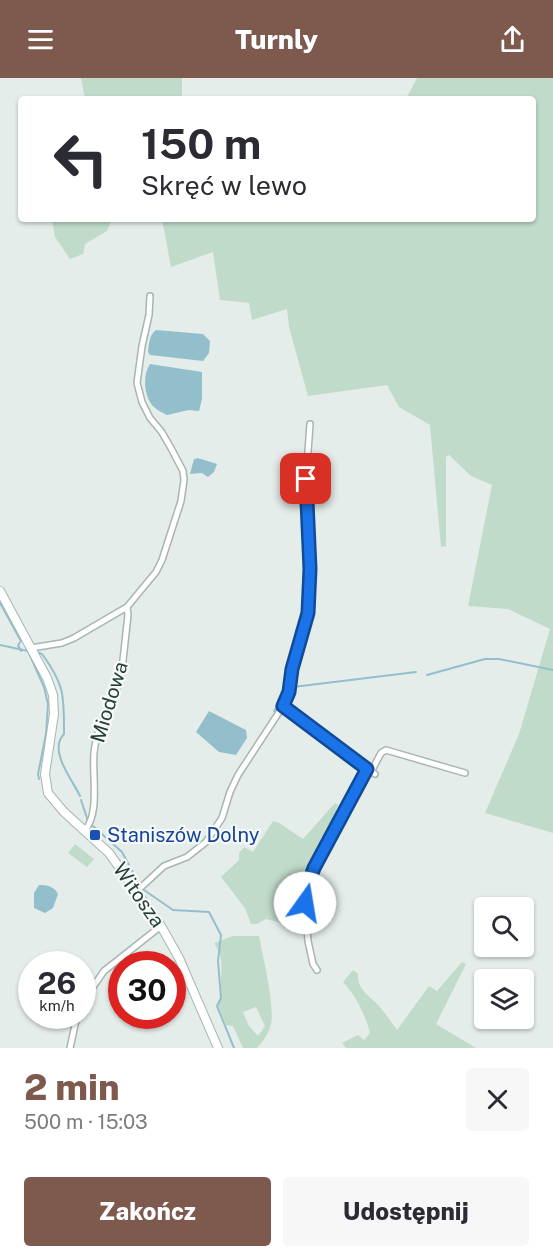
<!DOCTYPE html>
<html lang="pl">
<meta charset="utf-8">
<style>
:root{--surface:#fff;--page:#f7f7f7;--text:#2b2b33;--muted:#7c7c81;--accent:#7e594d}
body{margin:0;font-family:"Public Sans",sans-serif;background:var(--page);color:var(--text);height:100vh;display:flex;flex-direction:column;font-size:22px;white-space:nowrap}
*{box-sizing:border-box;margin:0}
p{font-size:20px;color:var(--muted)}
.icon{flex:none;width:33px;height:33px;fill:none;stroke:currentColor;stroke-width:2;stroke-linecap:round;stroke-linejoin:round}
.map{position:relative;height:970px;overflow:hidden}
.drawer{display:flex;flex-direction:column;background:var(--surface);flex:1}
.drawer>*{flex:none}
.hud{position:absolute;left:18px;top:18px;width:518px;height:126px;border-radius:6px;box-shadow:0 2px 4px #0004;background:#fff;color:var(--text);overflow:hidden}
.buttons{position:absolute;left:474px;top:819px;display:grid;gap:12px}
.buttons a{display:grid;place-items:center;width:60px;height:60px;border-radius:6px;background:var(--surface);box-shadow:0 2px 4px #0004;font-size:30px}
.speed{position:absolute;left:18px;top:873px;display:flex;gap:12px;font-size:30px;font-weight:700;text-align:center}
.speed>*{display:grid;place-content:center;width:78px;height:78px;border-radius:50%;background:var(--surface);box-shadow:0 2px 4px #0004;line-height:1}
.speed small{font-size:15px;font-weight:400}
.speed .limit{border:9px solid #d22;background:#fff;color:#111}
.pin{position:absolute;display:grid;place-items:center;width:51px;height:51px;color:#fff;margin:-26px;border-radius:12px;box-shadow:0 3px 9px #0006}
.me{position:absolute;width:66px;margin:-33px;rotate:13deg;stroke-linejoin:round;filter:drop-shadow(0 0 4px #0008)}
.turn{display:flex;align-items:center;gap:21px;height:126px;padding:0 24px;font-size:27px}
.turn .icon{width:78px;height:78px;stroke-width:2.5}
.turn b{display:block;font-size:42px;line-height:51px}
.round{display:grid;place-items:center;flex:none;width:63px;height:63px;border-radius:6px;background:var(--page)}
.overview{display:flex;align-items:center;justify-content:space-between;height:102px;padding:0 24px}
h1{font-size:36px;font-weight:800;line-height:45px;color:var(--accent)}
.button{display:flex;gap:12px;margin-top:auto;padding:12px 24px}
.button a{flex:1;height:69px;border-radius:6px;background:var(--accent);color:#fff;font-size:24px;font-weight:800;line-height:69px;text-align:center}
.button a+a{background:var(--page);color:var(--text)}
header{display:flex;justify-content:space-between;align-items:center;height:78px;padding:0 24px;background:var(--accent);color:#fff;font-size:27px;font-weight:800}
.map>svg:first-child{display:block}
.green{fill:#c0dbca;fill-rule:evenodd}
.water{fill:#93bfcc}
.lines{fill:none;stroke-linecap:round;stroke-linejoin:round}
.stream{stroke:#93bfcc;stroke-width:2}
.street-casing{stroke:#a8b5b1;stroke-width:8}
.secondary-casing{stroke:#a5b7b2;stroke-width:10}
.street{stroke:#fff;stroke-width:5}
.secondary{stroke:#fff;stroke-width:8}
.route-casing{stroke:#114b97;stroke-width:15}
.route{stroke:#1a73e8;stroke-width:10}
.transit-dot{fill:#1a4fb4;stroke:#f5f9f8;stroke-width:2}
.labels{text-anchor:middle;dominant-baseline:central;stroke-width:4.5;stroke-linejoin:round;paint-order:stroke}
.street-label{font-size:20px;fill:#263d38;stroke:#f5f9f8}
.transit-label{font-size:20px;fill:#164399;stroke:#f5f9f8;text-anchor:start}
</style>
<header><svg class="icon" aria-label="menu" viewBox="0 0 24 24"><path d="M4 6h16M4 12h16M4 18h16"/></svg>Turnly<svg class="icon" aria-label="share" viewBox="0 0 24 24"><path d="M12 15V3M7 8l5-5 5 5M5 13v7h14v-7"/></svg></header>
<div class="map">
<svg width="553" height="970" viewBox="0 0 553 970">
<rect width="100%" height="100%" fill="#e5edea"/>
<path class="green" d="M 81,0 L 182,0 L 182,21 L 85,21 Z
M 417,0 L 553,0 L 553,755 L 485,735 L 519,656 L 550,551 L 508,531 L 468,528 L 492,407 L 471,398 L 449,377 L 446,379 L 446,468 L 441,469 L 430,347 L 399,329 L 387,307 L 308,318 L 289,249 L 287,231 L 252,242 L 249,225 L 220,222 L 213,174 L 171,189 L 162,141 L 532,141 L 532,21 L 406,21 Z
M 52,141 L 112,141 L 107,153 L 85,166 L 83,176 L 70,181 L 55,159 Z
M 335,725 L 338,727 L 333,741 L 310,784 L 310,790 L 303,793 C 301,797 297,805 297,809 C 297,818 303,821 295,829 L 303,835 L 304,846 L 281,845 L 266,841 L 257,846 L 251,846 L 245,830 L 221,799 L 239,782 L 239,775 L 244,769 L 253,774 L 273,743 L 279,745 L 303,761 Z
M 75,766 L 94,781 L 87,789 L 68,775 Z
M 233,858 L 259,858 C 263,879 275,928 271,946 C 269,955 263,964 257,970 L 243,970 L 233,948 L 226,947 L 218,927 C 222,918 221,913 221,903 C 221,886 224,881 214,865 ZM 256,929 L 265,948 L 258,958 L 249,948 L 243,934 Z
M 462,884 L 466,886 L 436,946 L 476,970 L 346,970 L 342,965 L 358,957 L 364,962 L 370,955 C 366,938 355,916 343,904 L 353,892 L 358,896 C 357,912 370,918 379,928 C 386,936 391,944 397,952 L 429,908 L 437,913 Z"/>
<path class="water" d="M 156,252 L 203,256 L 210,263 L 209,275 L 203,283 L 150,277 L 148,274 C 149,266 149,257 156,252 Z
M 150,286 L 202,294 L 202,321 L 199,333 L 189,332 L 167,337 C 163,335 157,332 154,329 C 144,320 142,297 150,286 Z
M 198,380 L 217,386 L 214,394 L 208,399 L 202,395 L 190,396 L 194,381 Z
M 209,633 L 246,652 L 247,660 L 236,677 L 219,674 L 196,654 Z
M 39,807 C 47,807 54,808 58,816 L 53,830 L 45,835 L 34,830 L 34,815 Z"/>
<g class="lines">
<path class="stream" d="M 0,525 L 21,563 L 18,567 L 21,573
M 0,567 L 28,573 L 44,609 L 48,626 L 46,656 L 38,696 L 39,701
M 39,575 L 42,576 C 65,607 64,618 64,656 C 48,673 72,701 80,718
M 427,597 L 485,581 L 499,581 L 553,592
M 293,609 L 416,594
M 274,633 L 286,613
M 81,722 L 88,743
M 93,748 L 122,774 L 140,808
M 144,812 L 173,832 L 209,834 L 221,857 L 218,883 L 221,920 L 217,928 L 234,970"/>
<defs>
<path id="street" d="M 31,570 L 62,565 L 74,560 L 127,529 L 156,494 L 162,482 L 181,423 L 184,402 L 183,393 L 171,370 L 161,353 L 150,340 L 142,324 L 137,305 L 142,268 L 149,237 L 150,218
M 283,628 L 375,696
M 371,694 L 381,675 L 386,672 L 465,695
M 85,752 C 100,736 92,697 94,675 C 96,651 112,623 121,600 L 128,537 L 127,529
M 137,813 L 164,788 L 187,779 L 206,764 L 222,740 L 230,714 L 238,697 L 287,622 L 295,580 L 308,535 L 310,491 L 306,401 L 310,346
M 317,892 L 313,886 L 308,863 L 305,825 L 307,812 L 314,790 L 367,691
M 82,925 L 104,893 L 161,848
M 70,970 L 77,938"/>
<path id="secondary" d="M 0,513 L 47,600 L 53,617 L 54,636 L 45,696 L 48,715 L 64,734 L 109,775 L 161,848 L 179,880 L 218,970"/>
</defs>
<use href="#street" class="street-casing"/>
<use href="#secondary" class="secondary-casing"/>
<use href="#street" class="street"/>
<use href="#secondary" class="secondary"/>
</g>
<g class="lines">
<defs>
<path id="route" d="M 305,825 L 306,812 L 314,790 L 367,691 L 283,628 L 289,614 L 292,591 L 308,535 L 310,491 L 306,401"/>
</defs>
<use href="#route" class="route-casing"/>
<use href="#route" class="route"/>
</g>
<rect class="transit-dot" x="89" y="751" width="12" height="12" rx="3"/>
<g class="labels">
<g class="street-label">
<text transform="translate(109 624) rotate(-73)">Miodowa</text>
<text transform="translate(139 817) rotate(55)">Witosza</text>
</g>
<g class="transit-label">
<text x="107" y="757">Staniszów Dolny</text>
</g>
</g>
</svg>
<div class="buttons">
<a><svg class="icon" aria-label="search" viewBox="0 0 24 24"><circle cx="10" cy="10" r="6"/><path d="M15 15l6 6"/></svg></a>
<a><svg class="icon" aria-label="layers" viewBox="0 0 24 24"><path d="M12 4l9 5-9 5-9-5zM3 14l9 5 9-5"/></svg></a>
</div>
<div class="speed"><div>26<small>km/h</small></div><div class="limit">30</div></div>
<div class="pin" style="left:306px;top:401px;background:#d93025"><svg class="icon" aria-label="arrive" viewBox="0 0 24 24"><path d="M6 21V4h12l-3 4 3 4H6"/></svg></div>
<svg class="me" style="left:305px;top:825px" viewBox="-20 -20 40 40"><circle r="19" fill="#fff"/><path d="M0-13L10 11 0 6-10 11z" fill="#1a73e8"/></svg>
<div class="hud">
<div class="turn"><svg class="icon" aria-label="left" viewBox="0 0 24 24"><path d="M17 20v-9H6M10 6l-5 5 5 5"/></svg><div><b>150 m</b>Skręć w lewo</div></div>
</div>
</div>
<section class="drawer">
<div class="overview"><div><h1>2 min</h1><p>500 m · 15:03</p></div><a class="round"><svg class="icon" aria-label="close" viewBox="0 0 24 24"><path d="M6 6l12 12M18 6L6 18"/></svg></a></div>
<div class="button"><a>Zakończ</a><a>Udostępnij</a></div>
</section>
